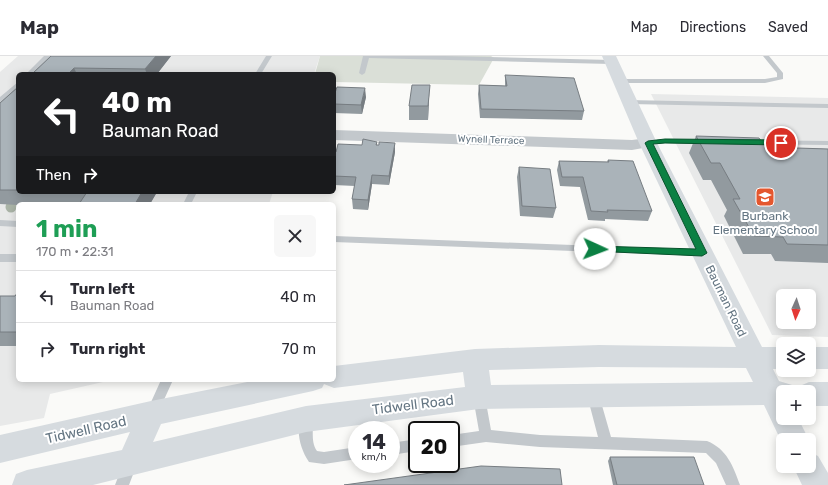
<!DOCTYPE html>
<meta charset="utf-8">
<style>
:root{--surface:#fff;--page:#f7f7f7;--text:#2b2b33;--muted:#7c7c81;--line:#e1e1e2}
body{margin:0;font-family:Rubik,sans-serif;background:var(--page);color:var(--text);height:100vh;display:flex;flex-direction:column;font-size:15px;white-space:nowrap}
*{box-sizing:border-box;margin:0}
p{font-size:13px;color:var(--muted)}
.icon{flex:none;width:22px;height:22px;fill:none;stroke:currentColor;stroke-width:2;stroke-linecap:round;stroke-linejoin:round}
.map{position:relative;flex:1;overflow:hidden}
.sheet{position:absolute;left:16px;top:146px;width:320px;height:180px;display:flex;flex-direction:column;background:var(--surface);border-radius:6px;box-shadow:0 2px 10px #0003}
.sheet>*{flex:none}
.guide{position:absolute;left:16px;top:16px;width:320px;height:122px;border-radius:6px;box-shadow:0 2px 10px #0003;background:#202124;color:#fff;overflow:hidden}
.needle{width:26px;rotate:183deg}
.fabs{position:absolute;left:776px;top:233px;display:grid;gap:8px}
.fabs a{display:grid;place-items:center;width:40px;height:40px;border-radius:6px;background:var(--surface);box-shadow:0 2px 10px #0003;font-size:20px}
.speed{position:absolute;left:348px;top:365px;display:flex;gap:8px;font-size:20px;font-weight:700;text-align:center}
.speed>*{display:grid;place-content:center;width:52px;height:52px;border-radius:50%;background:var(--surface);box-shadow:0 2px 10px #0003;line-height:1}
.speed small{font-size:10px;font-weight:400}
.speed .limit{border:2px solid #111;border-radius:6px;background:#fff;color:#111}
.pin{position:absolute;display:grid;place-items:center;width:34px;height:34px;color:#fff;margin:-17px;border:2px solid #fff;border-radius:50%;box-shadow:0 1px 4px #0007}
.me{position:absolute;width:44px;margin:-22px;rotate:92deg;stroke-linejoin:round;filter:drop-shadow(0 0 3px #0008)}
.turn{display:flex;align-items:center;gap:14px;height:84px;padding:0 20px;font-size:18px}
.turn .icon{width:52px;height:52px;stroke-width:2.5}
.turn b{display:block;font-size:28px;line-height:34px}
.then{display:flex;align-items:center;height:38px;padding:0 20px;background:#0003;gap:8px;font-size:15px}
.round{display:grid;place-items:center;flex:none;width:42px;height:42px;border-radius:6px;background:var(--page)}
.overview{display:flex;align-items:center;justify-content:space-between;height:68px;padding:0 20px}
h1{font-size:24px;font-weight:700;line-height:30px;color:#1e9e55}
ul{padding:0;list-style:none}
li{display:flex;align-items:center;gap:12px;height:52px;padding:0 20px;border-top:1px solid var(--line)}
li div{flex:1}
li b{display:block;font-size:15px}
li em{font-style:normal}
header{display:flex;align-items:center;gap:24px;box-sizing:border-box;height:56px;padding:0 20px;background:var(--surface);border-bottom:1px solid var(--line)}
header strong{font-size:19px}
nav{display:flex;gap:22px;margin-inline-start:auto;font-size:14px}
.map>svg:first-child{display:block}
.built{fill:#e8e9e9;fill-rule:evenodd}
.green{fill:#dadfd7}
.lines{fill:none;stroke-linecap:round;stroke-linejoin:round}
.lane{fill:#c3c8cc;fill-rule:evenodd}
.street{fill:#c3c8cc;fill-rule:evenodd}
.secondary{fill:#d6dbdf;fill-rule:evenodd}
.tree{fill:#aab4a7}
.wall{fill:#929a9f}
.shaded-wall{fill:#777d82}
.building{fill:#aab3b9;stroke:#777d82}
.route{fill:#0b8043;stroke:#07532c}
.labels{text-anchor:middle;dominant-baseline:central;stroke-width:4;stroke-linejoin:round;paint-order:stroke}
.far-street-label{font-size:10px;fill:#657683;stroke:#fff}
.poi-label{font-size:12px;fill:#657683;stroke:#fff}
.street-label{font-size:12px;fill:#657683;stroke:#fff}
.near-street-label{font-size:14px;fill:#657683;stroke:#fff}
</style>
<header>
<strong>Map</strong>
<nav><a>Map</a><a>Directions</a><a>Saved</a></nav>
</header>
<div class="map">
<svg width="828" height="429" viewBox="0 0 828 429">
<rect width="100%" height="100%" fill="#fafaf8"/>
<path class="built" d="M 18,0 L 320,0 L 314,18 L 18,18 L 18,136 L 273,136 L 269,148 L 18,148 L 18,324 L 112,324 L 50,338 L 44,362 L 0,370 L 0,16 Z
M 651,38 L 828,42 L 828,281 L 772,279 ZM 783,240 L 809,240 L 809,266 L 783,266 Z"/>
<path class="green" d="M 320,0 L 491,0 L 494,2 L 479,29 L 334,26 L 334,18 L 315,18 Z"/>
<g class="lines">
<path class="lane" d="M 44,0 L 51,0 L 33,18 L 26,18 Z
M 266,0 L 272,0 L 261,18 L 255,18 Z
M 363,0 L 444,0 L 611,4 L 614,6 L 611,8 L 369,2 L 365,17 L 362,19 L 359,17 Z
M 763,0 L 769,0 L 783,17 L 783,23 L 765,27 L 620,27 L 617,25 L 620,23 L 765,23 L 777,21 L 777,17 Z
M 18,26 L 18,32 L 0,47 L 0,41 Z
M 627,44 L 828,48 L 828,52 L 630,48 L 626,46 Z
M 665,83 L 706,84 L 710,86 L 706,88 L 665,87 L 648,89 L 644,87 L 648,85 Z
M 747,84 L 828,85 L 828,89 L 750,88 L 747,88 Z
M 189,136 L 197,136 L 191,148 L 183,148 Z
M 0,164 L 18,165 L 18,171 L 0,170 Z
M 334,180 L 702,194 L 707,197 L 702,200 L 334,186 Z
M 0,198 L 18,198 L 18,206 L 0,206 Z
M 161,324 L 173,324 L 157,359 L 153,361 L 149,359 L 147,355 Z
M 593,334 L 597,335 L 599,339 L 611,381 L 707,385 C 727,393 733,410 740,429 L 726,429 L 716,407 L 706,397 L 540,391 L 486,386 L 451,391 L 451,379 L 479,375 L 473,341 L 475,337 L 479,336 L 483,337 L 485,341 L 491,374 L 540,379 L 598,381 L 587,339 L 589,335 Z
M 306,357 L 310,359 C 316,370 309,384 317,395 L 324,396 L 357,391 L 357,403 L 324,408 L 309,406 C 300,393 295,373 302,359 Z
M 417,383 L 417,395 L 391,399 L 391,387 Z
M 130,401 L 135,403 L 137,408 L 129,429 L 115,429 L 125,403 Z"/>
<path class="street" d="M 334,74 L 632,84 L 648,82 L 654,84 L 656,87 L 654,90 L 632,94 L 334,84 Z"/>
<path class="secondary" d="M 602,0 L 616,0 L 657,87 L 762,291 L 783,291 L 783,313 L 773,313 L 779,325 L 792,329 L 796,336 L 783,336 L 783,362 L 798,362 L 809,384 L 783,384 L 783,389 L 764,349 L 479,353 L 306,376 L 93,429 L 12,429 L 16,418 L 27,414 L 122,394 L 130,376 L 0,407 L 0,379 L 151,345 L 257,324 L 334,324 L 334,310 L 475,293 L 599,289 L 736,291 L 639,87 ZM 599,311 L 746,312 L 753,326 L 491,329 L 489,314 ZM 463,316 L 465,331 L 306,350 L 153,386 L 161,368 L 313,335 L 322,332 L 324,328 L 334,332 Z
M 809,291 L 828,291 L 828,313 L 809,313 Z
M 809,326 L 828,326 L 828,350 L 809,350 L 809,336 L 797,336 L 800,330 Z
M 809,396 L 818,400 L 828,417 L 828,429 L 802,429 L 793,410 L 809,410 Z"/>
</g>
<circle class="tree" cx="11" cy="151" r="5.5"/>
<path class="wall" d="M 51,0 L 171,0 L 157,18 L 32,18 Z
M 505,19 L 584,55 L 582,64 L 480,62 L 478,38 L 479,29 L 505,30 Z
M 18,31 L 18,136 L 157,136 L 150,148 L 18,148 L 18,149 L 0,148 L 0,47 Z
M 334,40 L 366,41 L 362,58 L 334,57 Z
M 429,42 L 428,64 L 409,64 L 409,50 Z
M 696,80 L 766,91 L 828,93 L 828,207 L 775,205 L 771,198 L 743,198 L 724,160 L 727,154 L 711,124 L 703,124 L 689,97 Z
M 377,86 L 377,89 L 395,96 L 389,129 L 372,128 L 368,154 L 353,153 L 352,143 L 355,130 L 334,129 L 334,96 Z
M 608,104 L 652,155 L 648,165 L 605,163 L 605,165 L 588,164 L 580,131 L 560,130 L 557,114 L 559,105 L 607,106 Z
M 519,111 L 556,152 L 553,162 L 520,160 L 517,121 Z
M 18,236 L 18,290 L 0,290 L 0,240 L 15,240 Z
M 610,401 L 704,429 L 613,429 L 608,405 Z"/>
<path class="shaded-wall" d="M 156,0 L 171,0 L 157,18 L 147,18 L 145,13 Z
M 74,12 L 77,18 L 68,18 Z
M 430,29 L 429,42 L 428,64 L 428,50 Z
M 365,32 L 366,41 L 362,58 L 361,49 Z
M 395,87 L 395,96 L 389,129 L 389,120 Z
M 372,119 L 372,128 L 368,154 L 368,144 Z
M 142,136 L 157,136 L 150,148 L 135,148 Z"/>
<path class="building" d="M 51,0 L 156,0 L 145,13 L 74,12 L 68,18 L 32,18 Z
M 505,19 L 574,22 L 584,55 L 481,53 L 479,29 L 507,30 Z
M 412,29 L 430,29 L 428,50 L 409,50 Z
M 18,31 L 18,134 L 0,134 L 0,47 Z
M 337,31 L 365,32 L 361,49 L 334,48 L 334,40 Z
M 696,80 L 759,82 L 766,91 L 828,93 L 828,189 L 787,188 L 783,181 L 754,180 L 733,143 L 740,143 L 720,107 L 711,107 Z
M 363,83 L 377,86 L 376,89 L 379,89 L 379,86 L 395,87 L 389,120 L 372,119 L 368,144 L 352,143 L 356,121 L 334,120 L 334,96 L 336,96 L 338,88 L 362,89 Z
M 608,104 L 633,105 L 652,155 L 607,154 L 608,156 L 591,155 L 583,121 L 562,121 L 559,105 L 609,106 Z
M 519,111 L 550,113 L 556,152 L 522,150 Z
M 78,136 L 142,136 L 135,148 L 79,148 L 87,136 Z
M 18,236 L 18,276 L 0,276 L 0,240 L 15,240 Z
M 610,401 L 694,401 L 704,429 L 617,429 Z
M 481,410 L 560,413 L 562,429 L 344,429 Z"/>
<path class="route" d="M 665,83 L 781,84 L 785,87 L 781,89 L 665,87 L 653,88 L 707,197 L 702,200 L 592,195 L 591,193 L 595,190 L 696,193 L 645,87 L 648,85 Z"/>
<defs>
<symbol id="school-square" viewBox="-11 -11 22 22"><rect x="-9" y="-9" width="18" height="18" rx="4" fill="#e4572e" stroke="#fff"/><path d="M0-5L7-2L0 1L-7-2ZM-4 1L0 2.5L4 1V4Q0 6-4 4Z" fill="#fff"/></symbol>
</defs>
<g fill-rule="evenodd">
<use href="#school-square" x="754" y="130" width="22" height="22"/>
</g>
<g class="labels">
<g class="far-street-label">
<text transform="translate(491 84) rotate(2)">Wynell Terrace</text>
</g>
<g class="poi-label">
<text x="765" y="160">Burbank<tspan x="765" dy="14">Elementary School</tspan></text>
</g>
<g class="street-label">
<text transform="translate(726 245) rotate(64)">Bauman Road</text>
</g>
<g class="near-street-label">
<text transform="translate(413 349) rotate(-7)">Tidwell Road</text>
<text transform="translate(86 374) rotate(-13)">Tidwell Road</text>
</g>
</g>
</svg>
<div class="fabs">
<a><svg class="needle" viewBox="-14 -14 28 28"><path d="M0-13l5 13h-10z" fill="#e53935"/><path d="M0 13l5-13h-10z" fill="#7c7c81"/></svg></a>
<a><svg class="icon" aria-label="layers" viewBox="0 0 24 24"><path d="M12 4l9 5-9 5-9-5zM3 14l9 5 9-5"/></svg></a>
<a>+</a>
<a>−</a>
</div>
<div class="speed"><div>14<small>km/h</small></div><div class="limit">20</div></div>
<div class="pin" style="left:781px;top:87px;background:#d93025"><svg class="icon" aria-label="arrive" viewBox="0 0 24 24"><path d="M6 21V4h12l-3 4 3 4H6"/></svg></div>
<svg class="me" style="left:595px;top:193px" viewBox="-20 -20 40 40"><circle r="19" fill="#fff"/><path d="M0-13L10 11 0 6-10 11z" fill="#0b8043"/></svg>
<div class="guide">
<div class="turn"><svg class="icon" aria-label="left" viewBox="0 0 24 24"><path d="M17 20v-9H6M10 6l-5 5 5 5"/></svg><div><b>40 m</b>Bauman Road</div></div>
<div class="then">Then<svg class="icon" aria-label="right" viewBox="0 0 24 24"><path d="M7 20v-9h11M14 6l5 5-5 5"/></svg></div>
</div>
<section class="sheet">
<div class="overview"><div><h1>1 min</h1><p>170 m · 22:31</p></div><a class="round"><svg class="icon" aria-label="close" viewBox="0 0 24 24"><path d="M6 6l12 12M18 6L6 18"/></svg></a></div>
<ul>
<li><svg class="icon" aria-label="left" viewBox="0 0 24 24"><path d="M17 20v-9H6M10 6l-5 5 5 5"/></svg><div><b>Turn left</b><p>Bauman Road</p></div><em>40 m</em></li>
<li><svg class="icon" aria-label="right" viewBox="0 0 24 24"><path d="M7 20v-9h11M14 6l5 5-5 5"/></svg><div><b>Turn right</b></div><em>70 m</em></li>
</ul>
</section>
</div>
